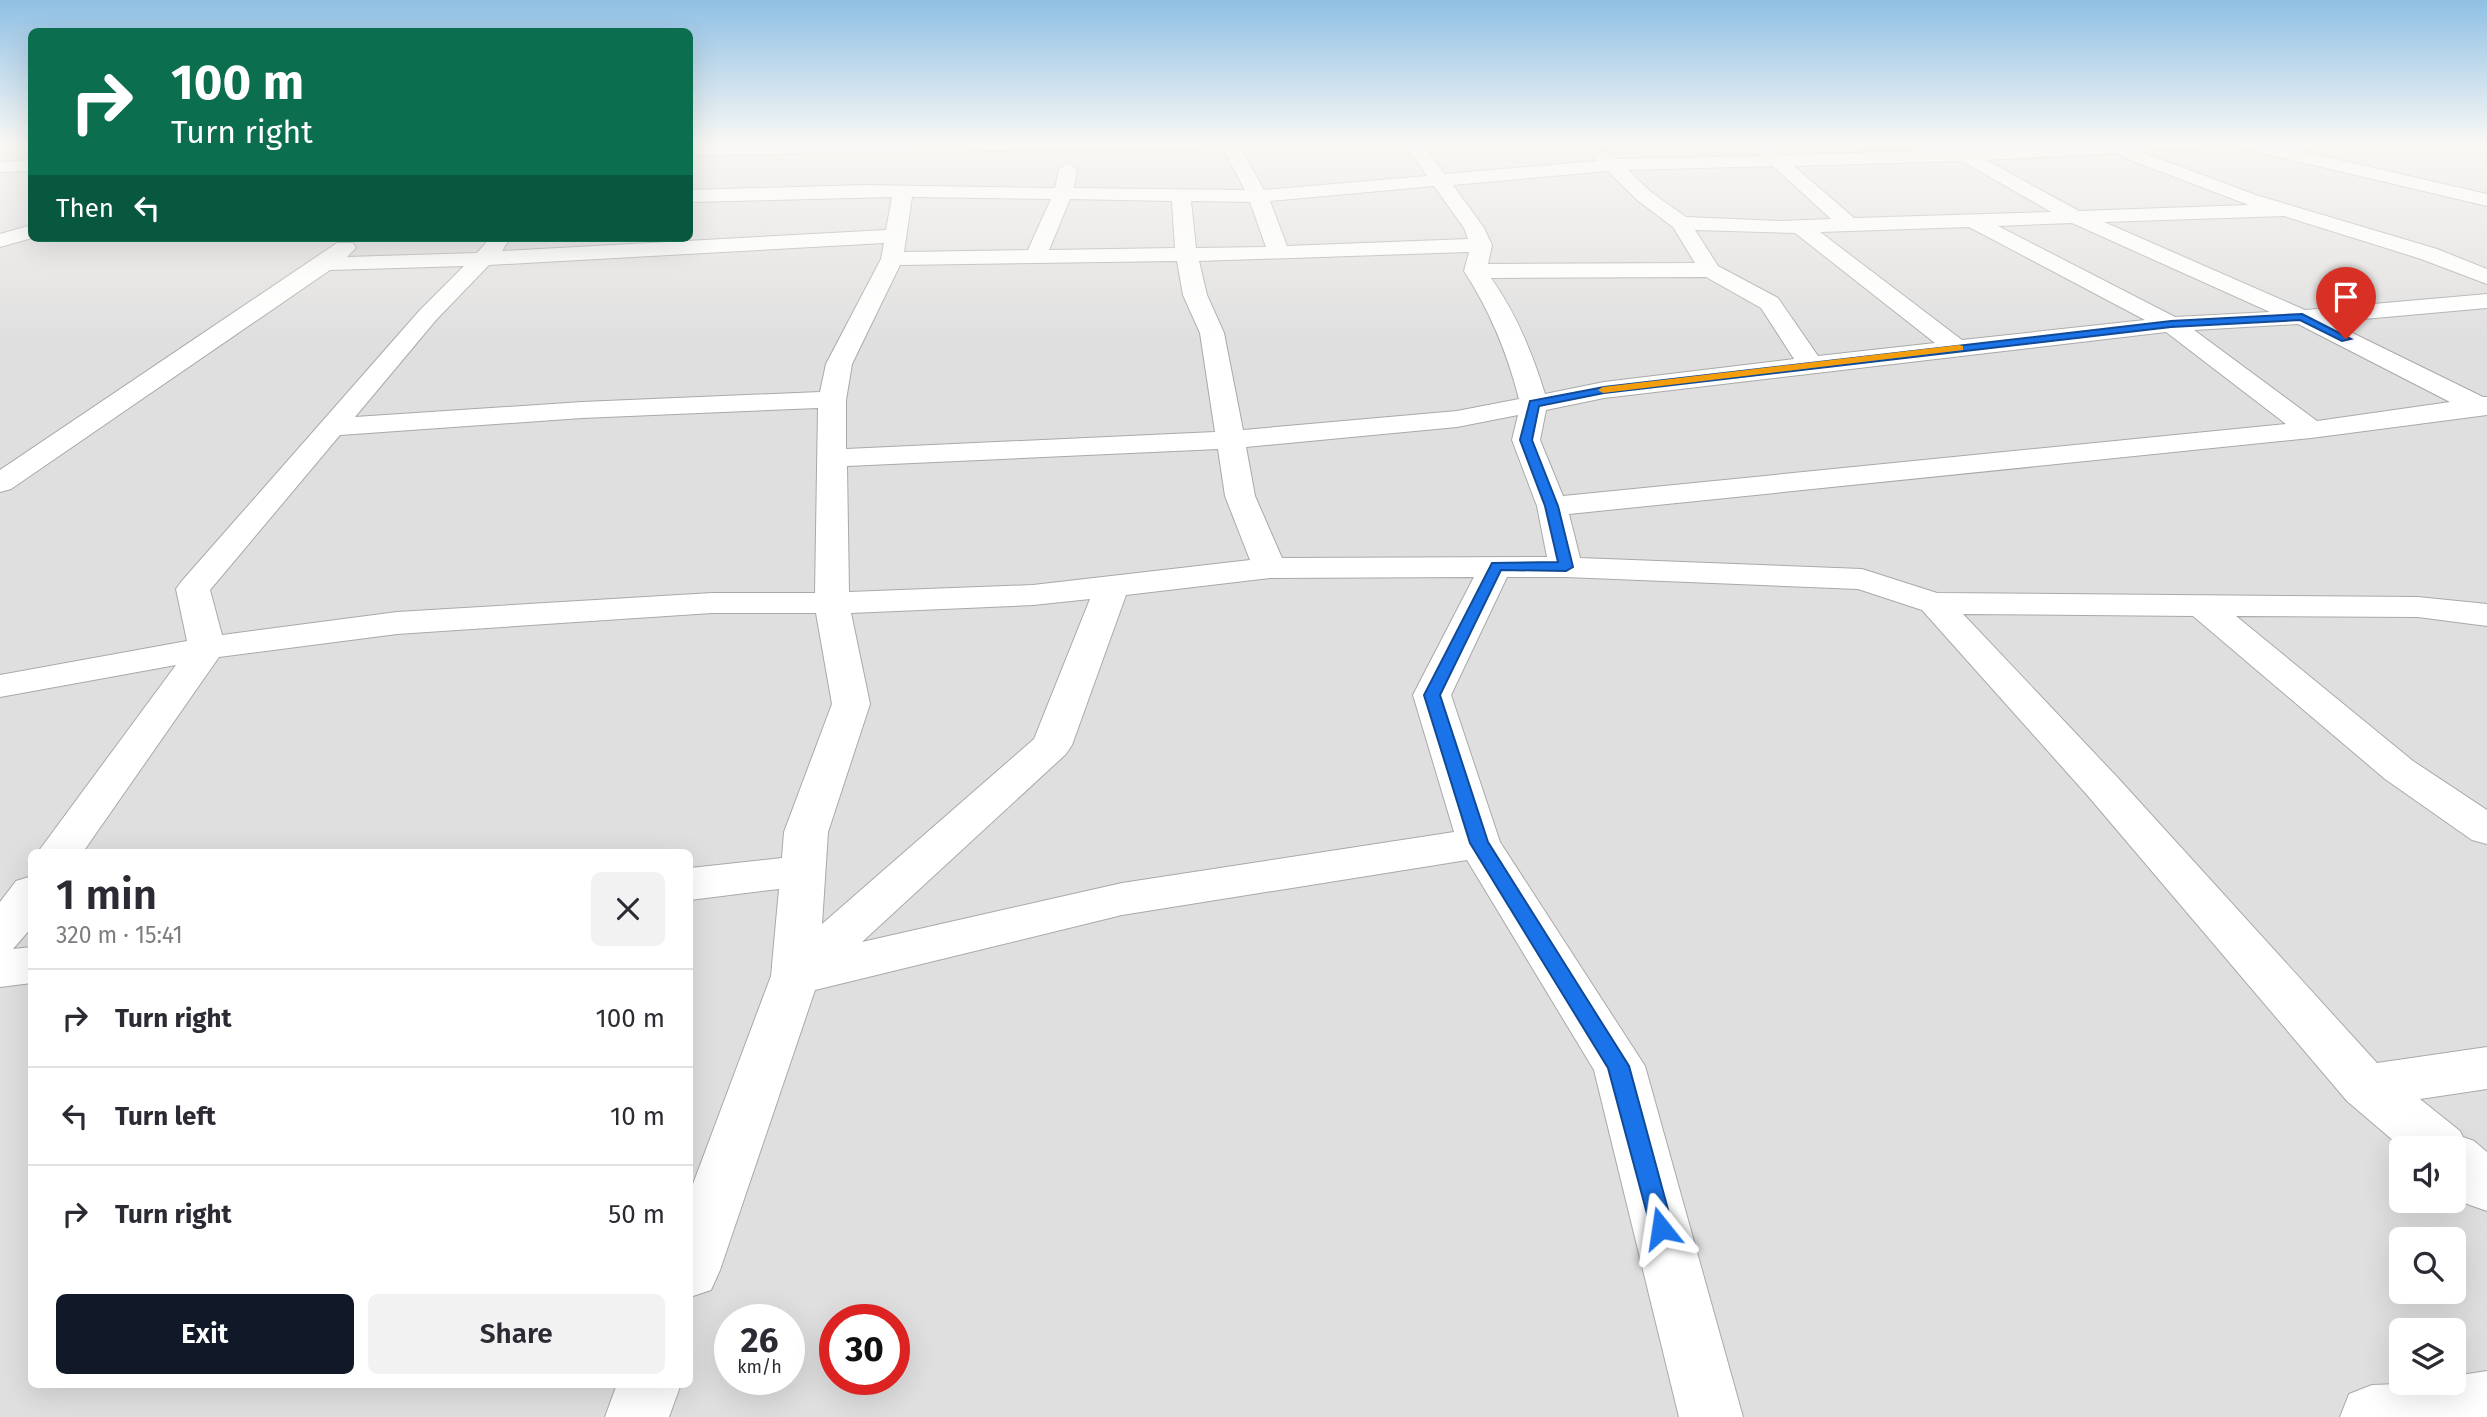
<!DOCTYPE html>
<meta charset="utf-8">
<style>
:root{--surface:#fff;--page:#f2f2f3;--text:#2b2b33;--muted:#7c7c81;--line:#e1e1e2;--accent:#111827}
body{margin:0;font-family:"Fira Sans",sans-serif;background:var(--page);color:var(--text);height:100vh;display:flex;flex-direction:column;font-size:26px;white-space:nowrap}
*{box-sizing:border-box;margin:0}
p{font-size:23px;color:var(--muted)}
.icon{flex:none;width:38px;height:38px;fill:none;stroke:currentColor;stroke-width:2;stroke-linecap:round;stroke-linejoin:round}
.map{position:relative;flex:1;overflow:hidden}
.details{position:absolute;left:28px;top:849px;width:665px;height:539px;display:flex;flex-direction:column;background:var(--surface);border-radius:10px;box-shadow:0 7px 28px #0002}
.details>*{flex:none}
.top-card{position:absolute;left:28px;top:28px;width:665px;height:214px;border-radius:10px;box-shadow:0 7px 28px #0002;background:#0b6e4f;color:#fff;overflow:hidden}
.tools{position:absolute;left:2389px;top:1136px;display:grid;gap:14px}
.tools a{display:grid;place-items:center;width:77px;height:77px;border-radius:10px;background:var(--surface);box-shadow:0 7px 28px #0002;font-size:35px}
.speed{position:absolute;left:714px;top:1304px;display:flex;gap:14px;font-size:35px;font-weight:700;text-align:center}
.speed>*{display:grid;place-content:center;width:91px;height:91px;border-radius:50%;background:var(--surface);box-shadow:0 7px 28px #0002;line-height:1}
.speed small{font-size:18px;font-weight:400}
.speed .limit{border:10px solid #d22;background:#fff;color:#111}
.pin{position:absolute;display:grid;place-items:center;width:60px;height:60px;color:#fff;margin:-72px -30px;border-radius:50% 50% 50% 0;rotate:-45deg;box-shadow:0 0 7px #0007}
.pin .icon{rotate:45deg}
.me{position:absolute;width:77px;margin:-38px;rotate:345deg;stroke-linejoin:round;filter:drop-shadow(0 0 5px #0008)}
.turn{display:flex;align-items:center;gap:24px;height:147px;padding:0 28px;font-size:32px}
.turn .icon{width:91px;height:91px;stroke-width:2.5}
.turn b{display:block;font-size:49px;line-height:60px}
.then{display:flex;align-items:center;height:66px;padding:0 28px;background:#0003;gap:14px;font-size:26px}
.round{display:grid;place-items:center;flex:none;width:74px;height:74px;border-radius:10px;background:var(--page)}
.summary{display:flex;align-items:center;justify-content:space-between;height:119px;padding:0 28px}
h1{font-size:42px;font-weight:600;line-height:52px}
.cta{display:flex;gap:14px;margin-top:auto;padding:14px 28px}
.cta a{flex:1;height:80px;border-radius:10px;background:var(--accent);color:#fff;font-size:28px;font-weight:600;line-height:80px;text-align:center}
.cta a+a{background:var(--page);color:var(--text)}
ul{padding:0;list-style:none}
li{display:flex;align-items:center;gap:21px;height:98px;padding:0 28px;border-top:2px solid var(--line)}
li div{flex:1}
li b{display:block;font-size:26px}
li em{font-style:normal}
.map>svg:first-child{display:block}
.residential{fill:#e0dfdf;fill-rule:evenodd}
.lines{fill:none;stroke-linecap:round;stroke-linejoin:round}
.minor-casing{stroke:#a9a9a9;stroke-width:2}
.minor{fill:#fff;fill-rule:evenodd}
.route{fill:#1a73e8;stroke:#114b97;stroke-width:2}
.slow{fill:#f59e0b}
</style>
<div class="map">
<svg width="2487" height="1417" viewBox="0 0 2487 1417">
<rect width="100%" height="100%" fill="#f2efe9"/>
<path class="residential" d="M 0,143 L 31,143 L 32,238 L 690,238 L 690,143 L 2487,143 L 2487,1417 L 0,1417 ZM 32,852 L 690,852 L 690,1384 L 32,1384 ZM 2401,1148 L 2454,1148 L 2454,1200 L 2401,1200 ZM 2401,1239 L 2454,1239 L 2454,1292 L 2401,1292 ZM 730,1320 L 789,1320 L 789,1379 L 730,1379 ZM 835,1320 L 894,1320 L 894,1379 L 835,1379 ZM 2401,1330 L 2454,1330 L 2454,1382 L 2401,1382 Z"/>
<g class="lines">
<defs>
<path id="minor" d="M 807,143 L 1211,143 L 1202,148 L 690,155 L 690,145 Z
M 1220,143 L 1238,143 L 1264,190 L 1427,176 L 1404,143 L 1422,143 L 1445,174 L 1598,161 L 1594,156 L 1603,151 L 1617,159 L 1762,156 L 1759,152 L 1762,148 L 1768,147 L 1782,155 C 1924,152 2066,143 2209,143 L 2200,148 L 2141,152 L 2256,195 L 2437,249 L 2487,269 L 2487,284 L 2421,259 L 2284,216 L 2104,222 L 2305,310 L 2487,294 L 2487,308 L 2330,322 L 2483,397 L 2487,397 L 2487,415 L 2311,438 L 1569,514 L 1580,558 L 1862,569 L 1937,593 L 2418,597 L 2487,604 L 2487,626 L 2418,617 L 2236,616 L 2413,761 L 2487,810 L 2487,844 L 2472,840 L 2385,779 L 2193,616 L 1963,614 L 2118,778 L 2377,1063 L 2487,1047 L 2487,1089 L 2420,1099 L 2460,1131 L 2463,1137 L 2474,1141 L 2487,1152 L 2487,1211 L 2467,1204 L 2454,1192 L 2454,1148 L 2402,1148 L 2347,1101 L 2088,796 L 1922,610 L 1858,589 L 1566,577 L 1507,577 L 1451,695 L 1500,842 L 1645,1066 L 1743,1417 L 1679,1417 L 1594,1070 L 1467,860 L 1122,915 L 815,990 L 720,1270 L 711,1290 L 690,1297 L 690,1192 L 771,976 L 779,889 L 690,900 L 690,868 L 782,858 L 784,832 L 832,704 L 816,613 L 712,613 L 397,634 L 219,657 L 83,852 L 38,852 L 176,665 L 0,697 L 0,675 L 187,641 L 176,589 L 181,582 L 420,310 L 464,266 L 330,270 L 11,489 L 0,492 L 0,470 L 337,243 L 353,243 L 356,248 L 347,257 L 477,253 L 490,238 L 510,238 L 502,251 L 886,230 L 892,197 L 690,202 L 690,190 L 864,185 L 1055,188 L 1059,169 L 1068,163 L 1077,169 L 1074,188 L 1245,190 ZM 2119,153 L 2122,157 L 2249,205 L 2079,211 L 1986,160 ZM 1962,161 L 2051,212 L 1854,218 L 1794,166 ZM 1773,166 L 1831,219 L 1781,221 L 1686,217 L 1651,192 L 1628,170 ZM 1608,171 L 1637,200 L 1673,227 L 1695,263 L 1488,264 L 1492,245 L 1484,228 L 1453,185 ZM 1434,186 L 1464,228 L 1468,239 L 1287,246 L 1270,201 ZM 912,197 L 1051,199 L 1028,250 L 904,252 ZM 1070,199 L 1172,201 L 1175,248 L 1049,250 ZM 1191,201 L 1250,202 L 1266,247 L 1196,248 ZM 2072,223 L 2270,312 L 2175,317 L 1998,226 ZM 1969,227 L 2145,320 L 1962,340 L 1820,232 ZM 1695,230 L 1795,233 L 1935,343 L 1818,356 L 1778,298 L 1718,266 ZM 884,243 L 881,259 L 826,364 L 820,392 L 582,402 L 355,417 L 436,320 L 489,265 ZM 1469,252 L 1464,271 C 1490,311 1507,352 1519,399 L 1457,411 L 1243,430 L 1224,333 L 1207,295 L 1199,261 ZM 1177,261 L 1183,295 L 1200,333 L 1215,432 L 846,449 L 846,400 L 852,364 L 900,265 ZM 1706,277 L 1761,308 L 1794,359 L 1604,382 L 1545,394 C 1532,352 1516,313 1491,278 ZM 2298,324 L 2450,402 L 2317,421 L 2194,330 ZM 2166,332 L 2286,424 L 1563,496 L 1540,440 L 1546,410 L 1604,398 ZM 818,408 L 815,593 L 712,593 L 397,612 L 222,635 L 210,590 L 340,435 L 582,418 ZM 1518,415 L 1512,440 L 1537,506 L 1547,557 L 1282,558 L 1255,496 L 1246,447 L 1457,427 ZM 1218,449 L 1225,496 L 1250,560 L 1033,585 L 849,592 L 847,466 ZM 1474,577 L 1413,695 L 1454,832 L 1122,883 L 862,942 L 1066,754 L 1072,745 L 1126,595 L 1270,578 ZM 1090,599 L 1034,739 L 822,924 L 828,832 L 870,704 L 851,613 L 1033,605 Z
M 2233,143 L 2265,143 L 2487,194 L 2487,206 L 2242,148 Z
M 32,160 L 32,171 L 0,172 L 0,162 Z
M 32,225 L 32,238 L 0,247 L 0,234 Z
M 32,876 L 32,927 L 13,949 L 32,947 L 32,983 L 0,987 L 0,902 L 16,881 Z
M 2487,1371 L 2487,1417 L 2340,1417 L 2349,1394 L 2372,1385 L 2454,1382 L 2454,1376 Z
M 617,1384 L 681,1384 L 669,1417 L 605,1417 Z"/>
</defs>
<use href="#minor" class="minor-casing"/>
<use href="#minor" class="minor"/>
</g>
<linearGradient id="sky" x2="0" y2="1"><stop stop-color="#8fc0e4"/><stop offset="0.42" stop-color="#f9f8f5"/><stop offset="1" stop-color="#f9f8f5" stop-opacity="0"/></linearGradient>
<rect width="2487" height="341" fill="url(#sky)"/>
<path class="route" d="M 2302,314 L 2351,339 L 2342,341 L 2300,320 L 2171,327 L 1604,393 L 1539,406 L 1532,440 L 1558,506 L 1573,567 L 1566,571 L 1501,570 L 1440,695 L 1488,842 L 1629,1066 L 1673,1228 L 1670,1236 L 1661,1239 L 1653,1236 L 1608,1068 L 1470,843 L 1424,695 L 1492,563 L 1558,562 L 1545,506 L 1520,440 L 1530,401 L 1604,387 L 2171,321 Z"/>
<path class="slow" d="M 1959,345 L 1963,346 L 1963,350 L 1603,393 L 1598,390 L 1603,387 Z"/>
</svg>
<div class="tools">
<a><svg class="icon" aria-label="sound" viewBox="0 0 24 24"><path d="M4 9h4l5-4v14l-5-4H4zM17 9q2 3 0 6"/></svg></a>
<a><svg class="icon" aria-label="search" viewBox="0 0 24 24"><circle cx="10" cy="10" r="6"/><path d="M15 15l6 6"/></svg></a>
<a><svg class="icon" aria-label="layers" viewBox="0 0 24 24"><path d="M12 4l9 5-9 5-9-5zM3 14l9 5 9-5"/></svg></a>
</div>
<div class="speed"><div>26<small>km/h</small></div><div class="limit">30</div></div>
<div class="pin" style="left:2346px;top:339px;background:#d93025"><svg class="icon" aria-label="arrive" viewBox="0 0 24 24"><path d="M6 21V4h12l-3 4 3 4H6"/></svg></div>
<svg class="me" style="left:1661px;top:1228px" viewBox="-20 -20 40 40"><path d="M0-17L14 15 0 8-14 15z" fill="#1a73e8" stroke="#fff" stroke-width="4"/></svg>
<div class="top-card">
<div class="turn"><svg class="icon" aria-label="right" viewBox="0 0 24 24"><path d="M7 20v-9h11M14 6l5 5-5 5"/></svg><div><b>100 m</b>Turn right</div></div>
<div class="then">Then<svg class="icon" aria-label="left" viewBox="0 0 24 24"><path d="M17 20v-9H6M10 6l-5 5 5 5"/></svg></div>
</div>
<section class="details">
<div class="summary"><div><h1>1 min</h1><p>320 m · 15:41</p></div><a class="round"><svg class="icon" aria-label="close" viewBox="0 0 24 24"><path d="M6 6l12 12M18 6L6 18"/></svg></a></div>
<ul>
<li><svg class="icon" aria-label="right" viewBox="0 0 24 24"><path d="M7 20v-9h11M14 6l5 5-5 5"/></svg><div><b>Turn right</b></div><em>100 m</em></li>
<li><svg class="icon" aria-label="left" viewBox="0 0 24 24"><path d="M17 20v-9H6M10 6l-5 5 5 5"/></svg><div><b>Turn left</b></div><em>10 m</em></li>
<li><svg class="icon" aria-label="right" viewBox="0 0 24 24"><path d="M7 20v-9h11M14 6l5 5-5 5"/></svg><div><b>Turn right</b></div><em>50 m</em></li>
</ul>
<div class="cta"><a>Exit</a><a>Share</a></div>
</section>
</div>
